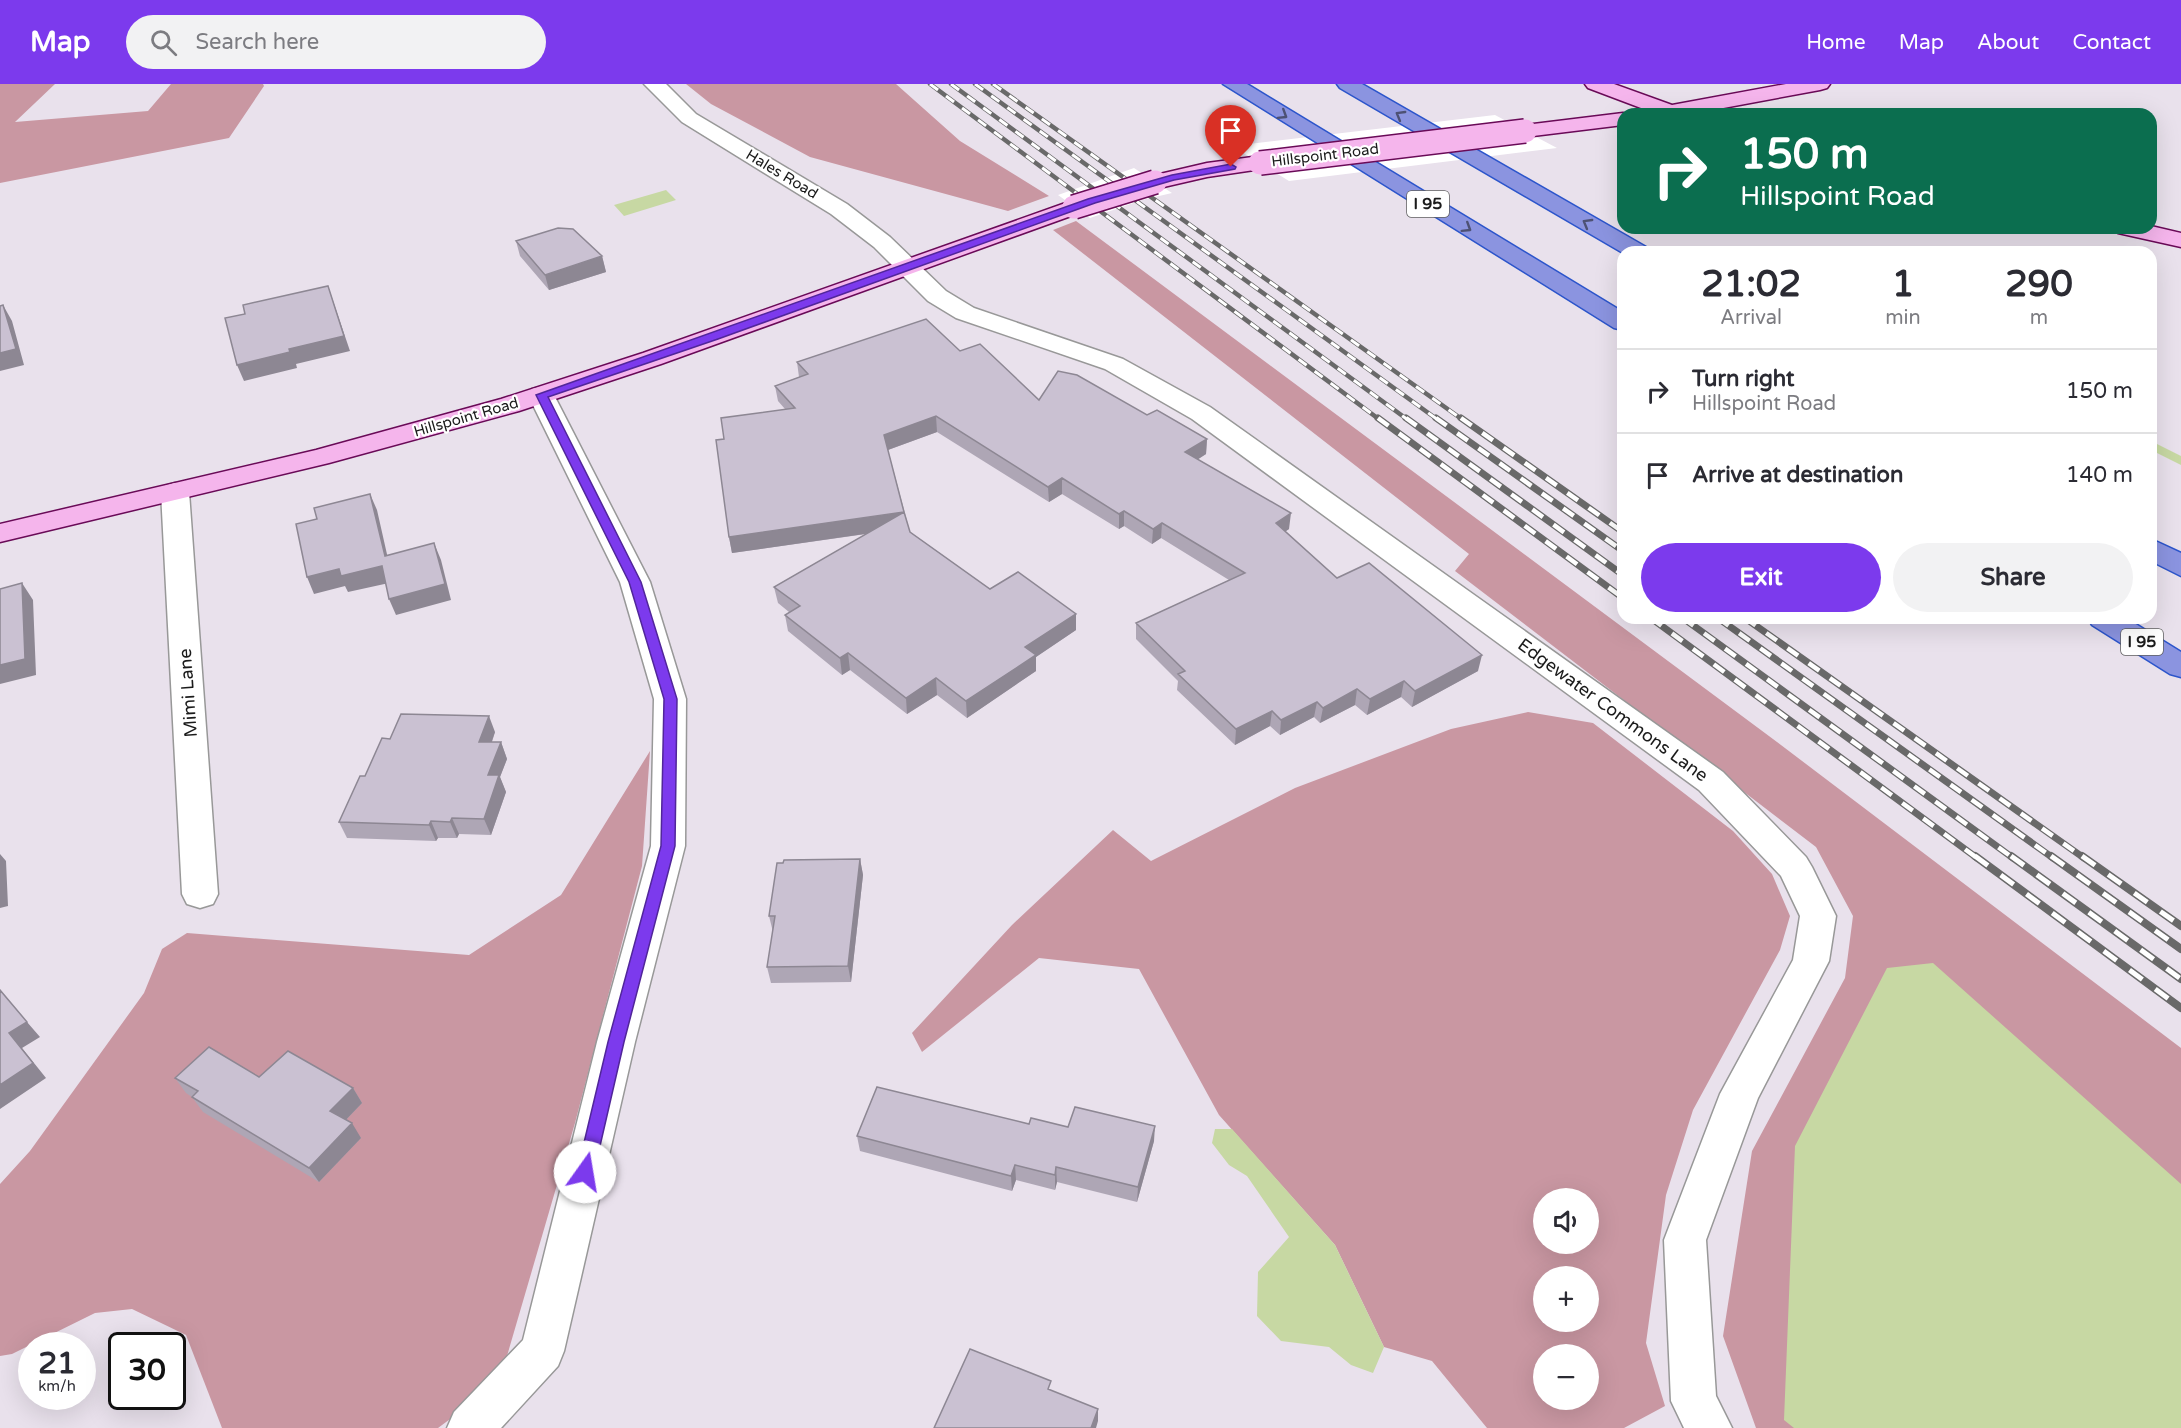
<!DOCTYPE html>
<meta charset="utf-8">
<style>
:root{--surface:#fff;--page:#f2f2f3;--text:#2b2b33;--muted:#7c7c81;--line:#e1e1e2;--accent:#7c3aed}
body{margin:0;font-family:"Varela Round",sans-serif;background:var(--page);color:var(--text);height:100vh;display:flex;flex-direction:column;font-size:22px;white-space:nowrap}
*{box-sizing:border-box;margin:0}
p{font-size:20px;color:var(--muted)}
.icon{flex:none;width:33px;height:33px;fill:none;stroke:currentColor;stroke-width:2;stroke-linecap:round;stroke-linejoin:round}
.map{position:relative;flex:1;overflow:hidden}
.sheet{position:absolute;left:1617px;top:162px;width:540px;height:378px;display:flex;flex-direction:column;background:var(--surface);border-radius:18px;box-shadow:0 6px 24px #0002}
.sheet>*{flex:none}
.hud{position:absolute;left:1617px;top:24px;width:540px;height:126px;border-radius:18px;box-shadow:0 6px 24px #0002;background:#0b6e4f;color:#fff;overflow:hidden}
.controls{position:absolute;left:1533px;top:1104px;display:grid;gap:12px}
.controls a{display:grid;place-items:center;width:66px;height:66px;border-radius:50%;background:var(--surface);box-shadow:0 6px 24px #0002;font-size:30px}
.speed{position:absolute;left:18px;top:1248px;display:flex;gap:12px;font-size:30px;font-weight:700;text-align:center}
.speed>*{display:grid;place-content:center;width:78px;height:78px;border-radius:50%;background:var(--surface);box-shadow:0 6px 24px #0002;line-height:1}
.speed small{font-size:15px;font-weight:400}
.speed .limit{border:3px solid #111;border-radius:9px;background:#fff;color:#111}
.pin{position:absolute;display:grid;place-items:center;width:51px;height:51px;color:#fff;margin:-62px -26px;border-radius:50% 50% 50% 0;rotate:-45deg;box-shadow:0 0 6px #0007}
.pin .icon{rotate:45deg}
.me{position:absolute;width:66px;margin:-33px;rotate:13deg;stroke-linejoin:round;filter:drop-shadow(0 0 4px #0008)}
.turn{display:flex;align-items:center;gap:21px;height:126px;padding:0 24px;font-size:27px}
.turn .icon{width:78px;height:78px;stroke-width:2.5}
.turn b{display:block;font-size:42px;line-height:51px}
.eta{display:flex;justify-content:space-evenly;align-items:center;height:102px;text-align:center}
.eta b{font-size:36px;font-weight:700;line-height:42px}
.action{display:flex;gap:12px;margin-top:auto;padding:12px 24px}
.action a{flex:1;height:69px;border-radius:36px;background:var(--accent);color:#fff;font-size:24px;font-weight:700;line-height:69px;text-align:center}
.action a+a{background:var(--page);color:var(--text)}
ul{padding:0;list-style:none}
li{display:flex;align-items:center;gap:18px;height:84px;padding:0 24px;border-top:2px solid var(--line)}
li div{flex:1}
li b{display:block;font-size:22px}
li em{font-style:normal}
header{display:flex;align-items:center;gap:36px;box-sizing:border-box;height:84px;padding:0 30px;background:var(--accent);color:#fff}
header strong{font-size:28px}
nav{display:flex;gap:33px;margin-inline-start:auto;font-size:21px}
.search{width:420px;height:54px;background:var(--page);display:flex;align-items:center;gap:15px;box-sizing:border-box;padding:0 21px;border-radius:33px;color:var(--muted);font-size:22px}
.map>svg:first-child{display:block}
.forest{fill:#c997a2;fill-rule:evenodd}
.water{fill:#c7d8a3}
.pier{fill:#fff}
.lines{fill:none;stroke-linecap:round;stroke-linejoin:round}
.stream{fill:#c7d8a3;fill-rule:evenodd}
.street-casing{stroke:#989898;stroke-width:3}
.secondary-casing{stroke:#690a57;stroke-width:3}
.highway-casing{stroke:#2c55cb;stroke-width:3}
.street{fill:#fff;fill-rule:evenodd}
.secondary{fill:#f5b5ec;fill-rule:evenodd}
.highway{fill:#8b94e0;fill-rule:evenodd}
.rail-far2-casing{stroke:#696969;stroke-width:4.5}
.rail-far1-casing{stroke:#696969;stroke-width:7}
.rail-casing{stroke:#696969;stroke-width:8}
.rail-far2{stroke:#fff;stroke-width:3;stroke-dasharray:10;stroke-linecap:butt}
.rail-far1{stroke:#fff;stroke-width:4.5;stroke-dasharray:13;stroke-linecap:butt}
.rail{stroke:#fff;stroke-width:5;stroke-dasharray:16;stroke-linecap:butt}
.secondary-bridge-casing{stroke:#690a57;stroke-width:26;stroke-linecap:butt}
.secondary-bridge{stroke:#f5b5ec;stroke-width:23}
.wall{fill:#aea6b5}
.shaded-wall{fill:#8d8793}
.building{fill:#cac1d2;stroke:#8d8793;stroke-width:1.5}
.oneway{stroke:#4d5174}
.route{fill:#7c3aed;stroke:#51269a;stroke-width:1.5}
.labels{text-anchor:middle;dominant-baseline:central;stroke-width:4.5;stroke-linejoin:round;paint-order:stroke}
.far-street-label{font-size:15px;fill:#1b1b1b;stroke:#fff}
.shield{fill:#fff;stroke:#5f5f5f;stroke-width:1.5}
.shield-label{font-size:16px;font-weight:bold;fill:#1b1b1b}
.street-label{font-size:18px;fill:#1b1b1b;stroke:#fff}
</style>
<header>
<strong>Map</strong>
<div class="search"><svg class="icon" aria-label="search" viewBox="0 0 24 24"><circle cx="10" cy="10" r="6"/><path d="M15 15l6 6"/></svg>Search here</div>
<nav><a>Home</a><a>Map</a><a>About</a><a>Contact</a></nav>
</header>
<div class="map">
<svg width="2181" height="1344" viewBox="0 0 2181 1344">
<rect width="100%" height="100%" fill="#e9e1ec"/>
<path class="forest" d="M 0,0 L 55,0 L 15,38 L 148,27 L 171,0 L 263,0 L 264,2 L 229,54 L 0,99 Z
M 686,0 L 896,0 L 960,57 L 1049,112 L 1008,127 L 810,73 L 711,20 Z
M 1076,137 L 1777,658 L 2181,964 L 2181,1344 L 1756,1344 L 1723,1252 L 1752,1067 L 1845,894 L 1853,832 L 1816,763 L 1455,487 L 1469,470 L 1053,146 Z
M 1528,628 L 1593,639 L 1733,747 L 1772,790 L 1790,832 L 1780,866 L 1693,1026 L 1666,1111 L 1646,1259 L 1665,1322 L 1624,1344 L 1487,1344 L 1432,1277 L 1384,1263 L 1335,1161 L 1219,1031 L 1139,885 L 1039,874 L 922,968 L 912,949 L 1012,841 L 1113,746 L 1151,777 L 1295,704 L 1451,645 ZM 1544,1114 L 1588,1114 L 1588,1160 L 1544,1160 ZM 1544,1192 L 1588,1192 L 1588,1238 L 1544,1238 ZM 1544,1270 L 1588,1270 L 1588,1316 L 1544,1316 Z
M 650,667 L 642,782 L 575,1039 L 507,1272 L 465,1324 L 438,1344 L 222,1344 L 186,1251 L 132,1225 L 95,1229 L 12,1270 L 0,1272 L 0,1100 L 30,1067 L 144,909 L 162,865 L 187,849 L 469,871 L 561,811 Z"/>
<path class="water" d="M 666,106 L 676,116 L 624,132 L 614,121 Z
M 1933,879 L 2181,1100 L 2181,1344 L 1794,1344 L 1784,1336 L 1795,1062 L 1887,884 Z
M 1215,1045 L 1232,1045 L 1335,1161 L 1384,1263 L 1373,1289 L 1351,1281 L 1329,1263 L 1281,1257 L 1257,1232 L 1258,1188 L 1289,1153 L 1247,1092 L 1229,1081 L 1212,1059 Z"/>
<path class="pier" d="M 1495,31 L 1557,64 L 1289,97 L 1232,62 Z
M 1134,84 L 1172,109 L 1142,116 L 1090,134 L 1058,111 Z"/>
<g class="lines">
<path class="stream" d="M 2151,357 L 2181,372 L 2181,381 L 2151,366 Z"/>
<defs>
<path id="street" d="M 644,0 L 666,0 L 696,30 L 847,120 L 890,153 L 946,207 L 974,224 L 1123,275 L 1210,323 L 1723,688 L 1806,773 L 1812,783 L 1836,832 L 1829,877 L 1758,1014 L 1706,1156 L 1716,1312 L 1732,1344 L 1684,1344 L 1671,1317 L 1664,1156 L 1720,1010 L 1793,876 L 1800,832 L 1781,792 L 1699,706 L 1192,335 L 1105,285 L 956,234 L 928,217 L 874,163 L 831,130 L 682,38 Z
M 541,303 L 550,305 L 554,311 L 650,498 L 686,615 L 685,762 L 635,958 L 564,1267 L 558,1282 L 501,1344 L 447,1344 L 454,1328 L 523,1256 L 597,958 L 651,762 L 654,615 L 620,498 L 528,311 L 532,305 Z
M 175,399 L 185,402 L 189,408 L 218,810 L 213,820 L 200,824 L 187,820 L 182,810 L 161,408 L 165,402 Z"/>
<path id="secondary" d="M 1585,0 L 1614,0 L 1672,21 L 1786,0 L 1830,0 L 1827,4 L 1820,6 L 1691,30 L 1646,30 L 1649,27 L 1588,4 Z
M 1623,29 L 1628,30 L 1623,30 L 1623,41 L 1525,53 L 1517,52 L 1514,47 L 1517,42 L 1525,41 Z
M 1260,72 L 1268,74 L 1271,79 L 1268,84 L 1207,93 L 1155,105 L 1147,103 L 1144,98 L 1147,93 L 1207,79 Z
M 1074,116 L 1082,118 L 1085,123 L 1082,128 L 661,280 L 519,327 L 329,379 L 0,458 L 0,440 L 316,366 L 501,315 L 643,269 Z
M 2151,142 L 2181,149 L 2181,163 L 2118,149 L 2114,144 Z"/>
<path id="highway" d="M 1223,0 L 1247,0 L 1623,228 L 1623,246 L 1614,244 Z
M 1337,0 L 1362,0 L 1646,163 L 1650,168 L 1623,169 L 1340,4 Z
M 2151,455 L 2181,469 L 2181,492 L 2151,477 Z
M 2088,534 L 2126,534 L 2181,568 L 2181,593 L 2170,590 L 2092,541 Z"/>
</defs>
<use href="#street" class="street-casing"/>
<use href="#secondary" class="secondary-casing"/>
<use href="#highway" class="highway-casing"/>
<use href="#street" class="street"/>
<use href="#secondary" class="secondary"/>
<use href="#highway" class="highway"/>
<defs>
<path id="rail-far2" d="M 930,0 L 1380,336
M 951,0 L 1408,336
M 975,0 L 1438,336
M 993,0 L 1463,336"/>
<path id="rail-far1" d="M 1378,334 L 1623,514
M 1406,334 L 1623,491
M 1436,334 L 1623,467
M 1461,334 L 1623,448
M 1651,534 L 1977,774
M 1683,534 L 2013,774
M 1718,534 L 2053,774
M 1745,534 L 2084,774"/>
<path id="rail" d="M 1975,772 L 2181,924
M 2011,772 L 2181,895
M 2051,772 L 2181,865
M 2082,772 L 2181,842"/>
</defs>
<use href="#rail-far2" class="rail-far2-casing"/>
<use href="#rail-far1" class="rail-far1-casing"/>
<use href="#rail" class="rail-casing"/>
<use href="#rail-far2" class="rail-far2"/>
<use href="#rail-far1" class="rail-far1"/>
<use href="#rail" class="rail"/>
<defs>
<path id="secondary-bridge" d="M 1260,79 L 1525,47
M 1074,123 L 1155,98"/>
</defs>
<use href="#secondary-bridge" class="secondary-bridge-casing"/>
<use href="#secondary-bridge" class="secondary-bridge"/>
</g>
<path class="wall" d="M 516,157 L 602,172 L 606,188 L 549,206 L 520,172 Z
M 960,267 L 1039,316 L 1147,331 L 1207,355 L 1206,370 L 1197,376 L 1289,445 L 1285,447 L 1337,494 L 1478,587 L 1412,623 L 1401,613 L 1367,631 L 1355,621 L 1320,639 L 1314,633 L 1280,651 L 1270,642 L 1235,661 L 1177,606 L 1178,597 L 1136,555 L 1136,539 L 1229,496 L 1161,454 L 1152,460 L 1124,442 L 1119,445 L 1062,410 L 1049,418 L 937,348 L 888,366 L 910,448 L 990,505 L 1076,546 L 1036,573 L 1036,587 L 967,634 L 937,611 L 907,630 L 850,586 L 842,591 L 788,547 L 785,531 L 789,528 L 778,519 L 774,503 L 866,450 L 732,469 L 729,453 L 724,355 L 785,325 L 778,317 L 775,302 L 799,293 L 797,278 Z
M 495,648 L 492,658 L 501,658 L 507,675 L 500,693 L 506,708 L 491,751 L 459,750 L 457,754 L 438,754 L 436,757 L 347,754 L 339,738 L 390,655 Z
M 860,775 L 863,791 L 851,898 L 771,899 L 767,883 L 773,848 L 769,832 L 783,779 Z
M 259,993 L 353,1004 L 362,1019 L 346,1036 L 361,1054 L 319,1098 L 203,1028 L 192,1013 L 186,1009 L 175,994 Z
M 1029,1040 L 1068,1043 L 1154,1057 L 1137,1118 L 1057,1098 L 1055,1106 L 1016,1096 L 1012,1107 L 860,1067 L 857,1052 Z"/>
<path class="shaded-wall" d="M 602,172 L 606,188 L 549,206 L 545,191 Z
M 328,202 L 350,267 L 296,280 L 297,284 L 244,297 L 237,281 Z
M 3,221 L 12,237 L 24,281 L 0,287 L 0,269 Z
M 936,332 L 937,348 L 885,367 L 884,351 Z
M 1207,355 L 1206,370 L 1184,384 L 1185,368 Z
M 1062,394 L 1062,410 L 1049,418 L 1048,403 Z
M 370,410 L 377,426 L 391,488 L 385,472 Z
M 1124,427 L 1124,442 L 1119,445 L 1119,430 Z
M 904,428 L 906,444 L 732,469 L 729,453 Z
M 1291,429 L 1289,445 L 1275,455 L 1276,439 Z
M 1162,439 L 1161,454 L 1152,460 L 1153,445 Z
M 434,459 L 441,476 L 451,516 L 396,531 L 389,515 Z
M 382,482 L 389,499 L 348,508 L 345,502 L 314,510 L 307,493 L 339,485 Z
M 22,499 L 33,516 L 36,591 L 0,600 L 0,581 Z
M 1076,530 L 1076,546 L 1036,573 L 1036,587 L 967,634 L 966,617 L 1025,563 Z
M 848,569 L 850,586 L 842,591 L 840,574 Z
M 1482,571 L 1478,587 L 1412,623 L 1415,607 Z
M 936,594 L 937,611 L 907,630 L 906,614 Z
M 1404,597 L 1401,613 L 1367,631 L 1370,615 Z
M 1357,605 L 1355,621 L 1320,639 L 1323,624 Z
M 1317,618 L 1314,633 L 1280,651 L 1281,636 Z
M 1272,627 L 1270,642 L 1235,661 L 1236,645 Z
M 489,632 L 495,648 L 486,674 L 479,658 Z
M 501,658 L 507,675 L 500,693 L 506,708 L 491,751 L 484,735 L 488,691 Z
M 452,734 L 459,750 L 457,754 L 450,738 Z
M 431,737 L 438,754 L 436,757 L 429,741 Z
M 0,752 L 0,770 L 6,777 L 8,822 L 0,824 Z
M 860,775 L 863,791 L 851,898 L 848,882 Z
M 27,938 L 40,953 L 22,964 L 46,994 L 0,1025 L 0,1001 L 9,949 Z
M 353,1004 L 362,1019 L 340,1042 L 330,1027 Z
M 352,1039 L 361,1054 L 319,1098 L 309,1084 Z
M 1155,1042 L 1154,1057 L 1137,1118 L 1138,1103 Z
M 1015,1081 L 1016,1096 L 1012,1107 L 1011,1092 Z
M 1056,1083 L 1057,1098 L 1055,1106 L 1055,1091 Z
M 1098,1325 L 1098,1337 L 1096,1344 L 1091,1344 Z"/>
<path class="building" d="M 558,144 L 573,145 L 602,172 L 545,191 L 516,157 Z
M 328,202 L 344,252 L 289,265 L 290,268 L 237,281 L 225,234 L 245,230 L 243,221 Z
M 3,221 L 16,265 L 0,269 L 0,222 Z
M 926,235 L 960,267 L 980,260 L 1039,316 L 1058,287 L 1077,291 L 1147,331 L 1157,326 L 1207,355 L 1185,368 L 1291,429 L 1276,439 L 1337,494 L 1369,479 L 1482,571 L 1415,607 L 1404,597 L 1370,615 L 1357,605 L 1323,624 L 1317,618 L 1281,636 L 1272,627 L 1236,645 L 1178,590 L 1185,587 L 1136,539 L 1245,489 L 1162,439 L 1153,445 L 1124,427 L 1119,430 L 1062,394 L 1048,403 L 936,332 L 884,351 L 904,428 L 729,453 L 716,356 L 724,355 L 721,334 L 795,324 L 775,302 L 808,290 L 797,278 Z
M 370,410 L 385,472 L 434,459 L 445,500 L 389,515 L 382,482 L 341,492 L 339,485 L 307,493 L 296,440 L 317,435 L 314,424 Z
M 904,428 L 910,448 L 990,505 L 1018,488 L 1076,530 L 1025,563 L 1036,571 L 966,617 L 936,594 L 906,614 L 848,569 L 840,574 L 785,531 L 800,522 L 774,503 Z
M 22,499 L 25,575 L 0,581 L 0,505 Z
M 401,630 L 489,632 L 479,658 L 501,658 L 488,691 L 499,691 L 484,735 L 452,734 L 450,738 L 431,737 L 429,741 L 339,738 L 360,692 L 365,692 L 382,654 L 390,655 Z
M 860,775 L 848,882 L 767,883 L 775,832 L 769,832 L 777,779 L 783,779 L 784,776 Z
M 0,906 L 27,938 L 9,949 L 33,979 L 0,1001 Z
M 209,963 L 259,993 L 288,967 L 353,1004 L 330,1027 L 352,1039 L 309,1084 L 192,1013 L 198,1007 L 175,994 Z
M 877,1003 L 1029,1040 L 1031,1034 L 1068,1043 L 1075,1023 L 1155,1042 L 1138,1103 L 1056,1083 L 1055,1091 L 1015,1081 L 1011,1092 L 857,1052 Z
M 970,1265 L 1051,1297 L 1048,1305 L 1098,1325 L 1091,1344 L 934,1344 Z"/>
<defs><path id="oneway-chevron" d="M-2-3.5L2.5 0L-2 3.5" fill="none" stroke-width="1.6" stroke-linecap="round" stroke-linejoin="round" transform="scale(1.5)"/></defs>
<g class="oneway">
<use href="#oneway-chevron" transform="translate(1283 31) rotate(32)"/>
<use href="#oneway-chevron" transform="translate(1400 31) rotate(-150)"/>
<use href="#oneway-chevron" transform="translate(1587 139) rotate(-150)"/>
<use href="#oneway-chevron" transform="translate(1467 144) rotate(32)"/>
</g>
<path class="route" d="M 1231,80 L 1236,83 L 1235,85 L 1174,96 L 1095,119 L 718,255 L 548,313 L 641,498 L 677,615 L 675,762 L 624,958 L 594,1088 L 591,1093 L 585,1096 L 579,1093 L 577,1088 L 608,958 L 661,762 L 664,615 L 629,498 L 536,311 L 1088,115 L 1172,91 Z"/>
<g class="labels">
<g class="far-street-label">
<text transform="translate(1325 71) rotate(-7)">Hillspoint Road</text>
<text transform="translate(782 90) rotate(31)">Hales Road</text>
<text transform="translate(466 333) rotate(-16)">Hillspoint Road</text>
</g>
<g class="shield">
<rect x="1407" y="107" width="42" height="26" rx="4.5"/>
<rect x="2121" y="545" width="42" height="26" rx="4.5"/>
</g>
<g class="shield-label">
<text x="1428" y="120">I 95</text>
<text x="2142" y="558">I 95</text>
</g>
<g class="street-label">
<text transform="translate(188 609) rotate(-94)">Mimi Lane</text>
<text transform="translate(1613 626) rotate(36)">Edgewater Commons Lane</text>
</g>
</g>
</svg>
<div class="controls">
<a><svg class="icon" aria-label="sound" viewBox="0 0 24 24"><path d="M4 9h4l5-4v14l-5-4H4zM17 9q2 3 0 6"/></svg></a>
<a>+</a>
<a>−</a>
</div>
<div class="speed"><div>21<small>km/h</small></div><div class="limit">30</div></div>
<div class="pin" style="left:1231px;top:83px;background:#d93025"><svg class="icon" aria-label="arrive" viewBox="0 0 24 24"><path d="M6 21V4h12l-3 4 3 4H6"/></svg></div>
<svg class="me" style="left:585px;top:1088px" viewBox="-20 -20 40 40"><circle r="19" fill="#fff"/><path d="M0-13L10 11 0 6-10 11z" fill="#7c3aed"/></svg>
<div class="hud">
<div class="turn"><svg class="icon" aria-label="right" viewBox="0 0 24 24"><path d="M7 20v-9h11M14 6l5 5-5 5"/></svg><div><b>150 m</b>Hillspoint Road</div></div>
</div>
<section class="sheet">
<div class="eta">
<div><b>21:02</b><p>Arrival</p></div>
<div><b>1</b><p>min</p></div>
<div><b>290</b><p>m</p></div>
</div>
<ul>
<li><svg class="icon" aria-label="right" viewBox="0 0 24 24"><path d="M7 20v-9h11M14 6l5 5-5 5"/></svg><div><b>Turn right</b><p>Hillspoint Road</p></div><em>150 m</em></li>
<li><svg class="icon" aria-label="arrive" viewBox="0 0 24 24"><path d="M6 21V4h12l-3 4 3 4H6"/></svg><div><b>Arrive at destination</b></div><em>140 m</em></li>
</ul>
<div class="action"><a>Exit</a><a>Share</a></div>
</section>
</div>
